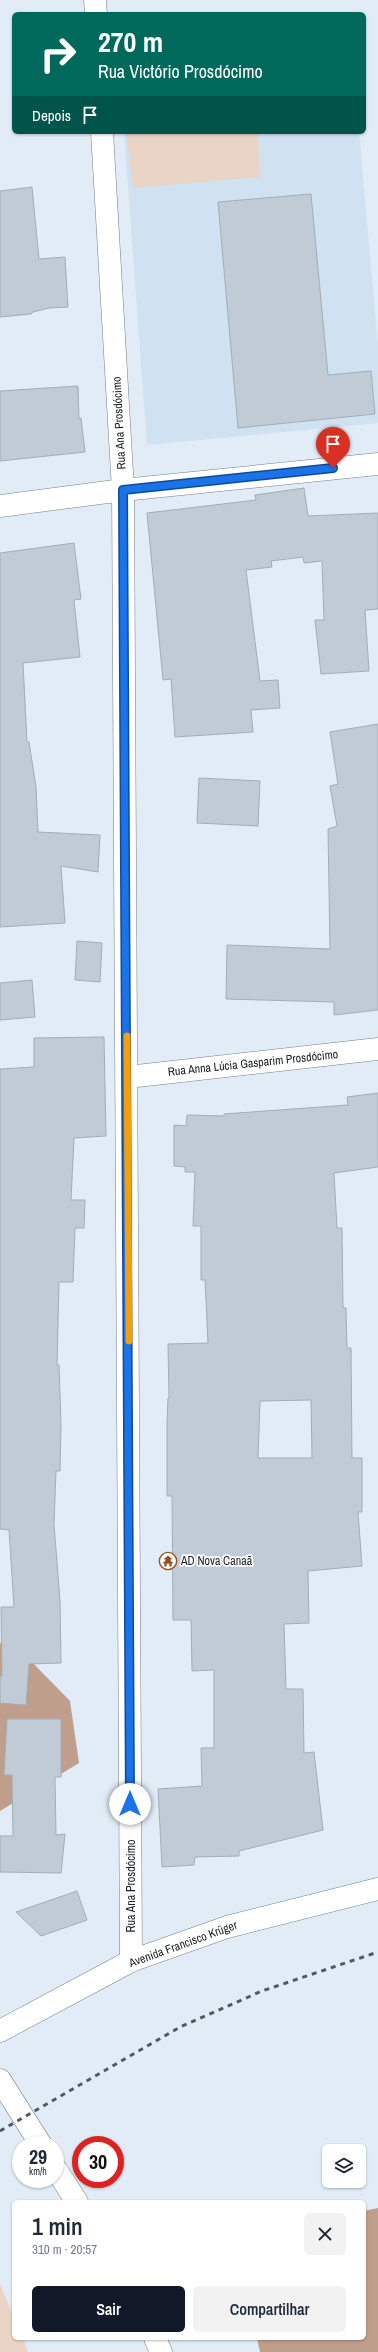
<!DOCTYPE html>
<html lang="pt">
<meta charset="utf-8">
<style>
:root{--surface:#fff;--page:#f2f2f3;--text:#1f2937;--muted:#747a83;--accent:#111827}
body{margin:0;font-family:"Archivo Narrow",sans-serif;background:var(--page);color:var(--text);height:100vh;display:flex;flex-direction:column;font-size:15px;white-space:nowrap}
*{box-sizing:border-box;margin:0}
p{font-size:13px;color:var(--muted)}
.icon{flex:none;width:22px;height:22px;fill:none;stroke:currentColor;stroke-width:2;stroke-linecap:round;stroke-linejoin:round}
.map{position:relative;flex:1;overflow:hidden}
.sheet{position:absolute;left:12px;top:2200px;width:354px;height:140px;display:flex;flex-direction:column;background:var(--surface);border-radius:6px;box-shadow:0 1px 3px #0004}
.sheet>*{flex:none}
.guide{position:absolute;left:12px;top:12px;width:354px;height:122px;border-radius:6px;box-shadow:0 1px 3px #0004;background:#00695c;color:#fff;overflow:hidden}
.buttons{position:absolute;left:322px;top:2144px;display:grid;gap:8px}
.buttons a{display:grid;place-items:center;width:44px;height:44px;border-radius:6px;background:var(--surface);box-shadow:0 1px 3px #0004;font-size:20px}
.speed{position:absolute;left:12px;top:2136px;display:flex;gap:8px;font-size:20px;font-weight:700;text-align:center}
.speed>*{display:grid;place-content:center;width:52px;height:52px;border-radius:50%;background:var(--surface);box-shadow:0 1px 3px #0004;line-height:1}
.speed small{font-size:10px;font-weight:400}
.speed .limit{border:6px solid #d22;background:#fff;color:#111}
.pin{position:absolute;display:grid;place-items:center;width:34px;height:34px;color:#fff;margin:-41px -17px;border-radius:50% 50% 50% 0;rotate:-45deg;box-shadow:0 0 4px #0007}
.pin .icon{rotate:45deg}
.me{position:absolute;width:44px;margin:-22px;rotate:0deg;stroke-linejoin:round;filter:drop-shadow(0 0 3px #0008)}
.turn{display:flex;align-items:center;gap:14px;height:84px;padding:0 20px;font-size:18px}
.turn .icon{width:52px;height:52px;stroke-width:2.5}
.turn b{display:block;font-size:28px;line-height:34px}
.then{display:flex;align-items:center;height:38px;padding:0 20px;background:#0003;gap:8px;font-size:15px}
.round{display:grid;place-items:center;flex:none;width:42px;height:42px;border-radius:6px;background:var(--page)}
.overview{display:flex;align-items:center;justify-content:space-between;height:68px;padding:0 20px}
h1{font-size:24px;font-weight:600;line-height:30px}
.primary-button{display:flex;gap:8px;margin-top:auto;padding:8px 20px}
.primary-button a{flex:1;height:46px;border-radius:6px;background:var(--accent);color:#fff;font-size:16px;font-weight:600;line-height:46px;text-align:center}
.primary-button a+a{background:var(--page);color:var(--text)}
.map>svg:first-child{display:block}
.built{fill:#d0e1f1}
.green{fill:#ead4c6}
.forest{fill:#bf9f8c}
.building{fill:#c0cbd5;stroke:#a2adb6;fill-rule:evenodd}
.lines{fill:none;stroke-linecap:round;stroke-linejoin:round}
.street-casing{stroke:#757f87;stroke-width:23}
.secondary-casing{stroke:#757f87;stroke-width:23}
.highway-casing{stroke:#757f87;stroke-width:23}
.street{stroke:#fff;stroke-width:22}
.secondary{stroke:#fff;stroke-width:22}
.highway{stroke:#fff;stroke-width:22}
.rail{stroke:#53595f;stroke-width:3;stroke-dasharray:5 5;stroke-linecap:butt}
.route-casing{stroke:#114b97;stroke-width:10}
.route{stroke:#1a73e8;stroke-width:7}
.slow{stroke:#f59e0b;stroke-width:7}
.labels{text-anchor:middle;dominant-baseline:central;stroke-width:3.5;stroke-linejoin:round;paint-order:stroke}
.street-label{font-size:12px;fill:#1b1f23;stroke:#fff}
.poi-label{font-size:12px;fill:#1b1f23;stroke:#fff;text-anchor:start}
</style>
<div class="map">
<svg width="378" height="2352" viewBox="0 0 378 2352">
<rect width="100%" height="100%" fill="#e1ecf6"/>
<path class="built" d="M 124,132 L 359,132 L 378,347 L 378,423 L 147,445 Z"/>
<path class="green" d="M 126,132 L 258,132 L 260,177 L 133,188 Z
M 0,2284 L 14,2318 L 14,2338 L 23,2338 L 28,2352 L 0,2352 Z"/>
<path class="forest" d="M 0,1643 L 28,1658 L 70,1701 L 79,1763 L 0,1811 Z
M 378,2208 L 378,2352 L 260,2352 L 257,2338 L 364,2338 L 364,2211 Z"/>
<path class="building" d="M 32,187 L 39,259 L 65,257 L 68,307 L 49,308 L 33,312 L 31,314 L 0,317 L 0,191 Z
M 311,194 L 328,375 L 371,371 L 375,414 L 238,428 L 218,202 Z
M 78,386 L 79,419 L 81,418 L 85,452 L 0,461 L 0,391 Z
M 304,488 L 308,516 L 378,513 L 378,609 L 365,610 L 369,671 L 321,674 L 315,620 L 324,620 L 322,561 L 304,563 L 303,557 L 271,561 L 272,567 L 246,570 L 260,681 L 278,680 L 280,708 L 251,710 L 253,732 L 175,737 L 171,679 L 163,680 L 147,513 L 256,500 L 255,495 Z
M 74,543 L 81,599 L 74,600 L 80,657 L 23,663 L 27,742 L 29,742 L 36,787 L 38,832 L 100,835 L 98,872 L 61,866 L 65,923 L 0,927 L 0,553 Z
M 378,724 L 378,1010 L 334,1015 L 334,1002 L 226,999 L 227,945 L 330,949 L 328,829 L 337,826 L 330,786 L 338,784 L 330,732 Z
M 199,778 L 260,781 L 258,826 L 197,823 Z
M 77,941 L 102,943 L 100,982 L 75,980 Z
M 32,980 L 35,1017 L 0,1020 L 0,983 Z
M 104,1037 L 106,1136 L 74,1138 L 71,1200 L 85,1200 L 84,1228 L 75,1228 L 73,1282 L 59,1282 L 57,1365 L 59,1365 L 61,1425 L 60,1471 L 56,1471 L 54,1524 L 60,1601 L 61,1663 L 29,1664 L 26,1705 L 0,1703 L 0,1676 L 2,1676 L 1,1607 L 14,1607 L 9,1530 L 0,1529 L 0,1069 L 34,1067 L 34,1038 Z
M 378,1093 L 378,1167 L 334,1173 L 337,1228 L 342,1228 L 343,1308 L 346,1308 L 347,1348 L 351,1348 L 352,1458 L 362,1458 L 362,1512 L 358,1512 L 362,1566 L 308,1571 L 309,1623 L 284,1624 L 286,1689 L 303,1689 L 304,1753 L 314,1752 L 323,1830 L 239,1851 L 239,1856 L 195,1857 L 194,1865 L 162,1867 L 158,1789 L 202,1786 L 201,1748 L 214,1748 L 214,1670 L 192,1671 L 191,1620 L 173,1620 L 172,1496 L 167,1496 L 167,1423 L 168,1398 L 169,1398 L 168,1344 L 208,1343 L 205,1280 L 201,1280 L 201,1226 L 193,1226 L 195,1172 L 185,1172 L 185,1167 L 174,1166 L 174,1125 L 186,1126 L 187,1115 L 224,1116 L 224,1114 L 348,1105 L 347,1097 ZM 311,1400 L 312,1458 L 258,1458 L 260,1401 Z
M 7,1719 L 61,1719 L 61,1777 L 55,1777 L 56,1835 L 65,1834 L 61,1873 L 0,1872 L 0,1836 L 13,1836 L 12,1775 L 4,1775 Z
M 77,1891 L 87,1920 L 41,1936 L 16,1912 Z"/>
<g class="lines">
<defs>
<path id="street" d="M 95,0 L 96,14
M 102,132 L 123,490 L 131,1961
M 0,506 L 123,490 L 378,464
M 128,1077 L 378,1049"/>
<path id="secondary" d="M 0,2031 L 131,1961 L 227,1927 L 378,1889"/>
<path id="highway" d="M 0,2080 L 41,2145
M 55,2168 L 77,2202
M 155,2338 L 161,2352"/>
</defs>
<use href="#street" class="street-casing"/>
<use href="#secondary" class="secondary-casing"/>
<use href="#highway" class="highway-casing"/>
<use href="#street" class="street"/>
<use href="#secondary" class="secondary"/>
<use href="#highway" class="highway"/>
<path class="rail" d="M 0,2131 L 180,2027 L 262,1991 L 378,1952"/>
</g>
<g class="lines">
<defs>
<path id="route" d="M 130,1804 L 123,490 L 333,468"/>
</defs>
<use href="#route" class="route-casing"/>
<use href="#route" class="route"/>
<path class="slow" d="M 127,1036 L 129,1341"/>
</g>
<defs>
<symbol id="temple-ring" viewBox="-11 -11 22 22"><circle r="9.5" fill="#fff" stroke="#945122" stroke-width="1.5"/><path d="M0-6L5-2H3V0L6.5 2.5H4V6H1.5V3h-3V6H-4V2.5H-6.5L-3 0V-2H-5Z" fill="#945122"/></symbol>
</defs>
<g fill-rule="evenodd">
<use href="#temple-ring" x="158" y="1551" width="20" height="20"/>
</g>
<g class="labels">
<g class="street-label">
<text transform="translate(119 423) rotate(-93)">Rua Ana Prosdócimo</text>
<text transform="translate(253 1063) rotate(-6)">Rua Anna Lúcia Gasparim Prosdócimo</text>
<text transform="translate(131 1886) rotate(-90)">Rua Ana Prosdócimo</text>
<text transform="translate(183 1944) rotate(-20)">Avenida Francisco Krüger</text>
</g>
<g class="poi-label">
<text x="181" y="1561">AD Nova Canaã</text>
</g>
</g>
</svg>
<div class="buttons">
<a><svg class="icon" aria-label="layers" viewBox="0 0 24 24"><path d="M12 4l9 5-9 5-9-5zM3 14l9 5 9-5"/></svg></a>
</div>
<div class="speed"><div>29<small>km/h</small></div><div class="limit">30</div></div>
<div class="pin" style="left:333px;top:468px;background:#d93025"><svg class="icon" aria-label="arrive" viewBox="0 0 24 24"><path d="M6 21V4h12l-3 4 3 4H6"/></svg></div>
<svg class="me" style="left:130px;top:1804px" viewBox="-20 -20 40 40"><circle r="19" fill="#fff"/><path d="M0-13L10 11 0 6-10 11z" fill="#1a73e8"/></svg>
<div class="guide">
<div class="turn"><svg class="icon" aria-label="right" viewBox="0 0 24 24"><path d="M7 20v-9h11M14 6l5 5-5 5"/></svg><div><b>270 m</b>Rua Victório Prosdócimo</div></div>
<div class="then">Depois<svg class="icon" aria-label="arrive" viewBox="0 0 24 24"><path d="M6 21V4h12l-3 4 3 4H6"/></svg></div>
</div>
<section class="sheet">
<div class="overview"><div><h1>1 min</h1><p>310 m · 20:57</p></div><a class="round"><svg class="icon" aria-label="close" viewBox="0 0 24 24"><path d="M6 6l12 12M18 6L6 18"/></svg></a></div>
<div class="primary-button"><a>Sair</a><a>Compartilhar</a></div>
</section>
</div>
